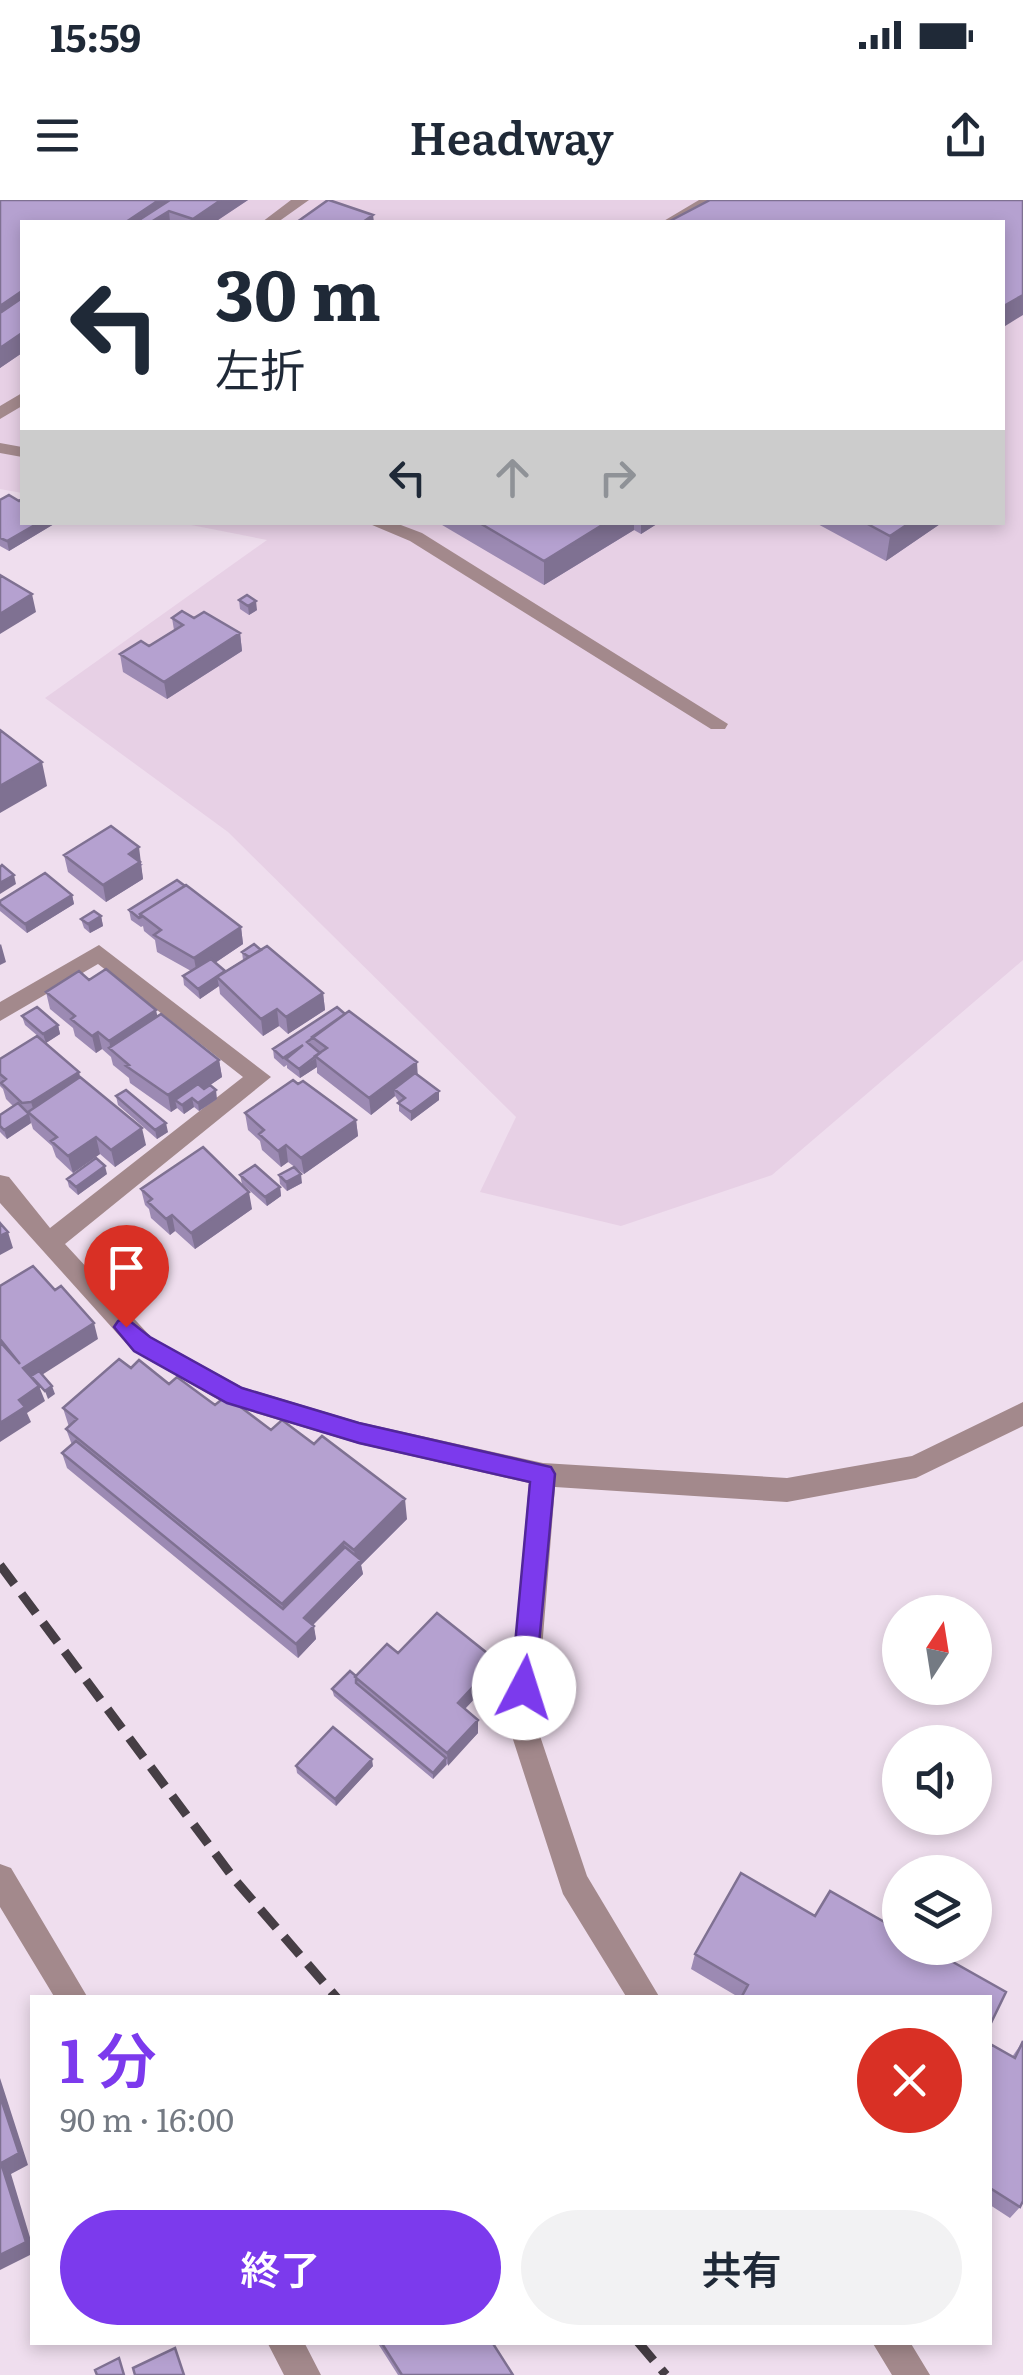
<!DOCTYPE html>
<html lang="ja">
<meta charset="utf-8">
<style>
:root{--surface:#fff;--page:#f2f2f3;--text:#1f2937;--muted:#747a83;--accent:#7c3aed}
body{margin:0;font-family:Literata,"Noto Sans JP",serif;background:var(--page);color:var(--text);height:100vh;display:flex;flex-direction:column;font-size:38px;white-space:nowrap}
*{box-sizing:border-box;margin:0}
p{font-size:32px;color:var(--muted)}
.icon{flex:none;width:55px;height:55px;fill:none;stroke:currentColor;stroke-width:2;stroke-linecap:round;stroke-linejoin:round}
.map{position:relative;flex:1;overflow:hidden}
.drawer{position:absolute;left:30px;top:1795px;width:962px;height:350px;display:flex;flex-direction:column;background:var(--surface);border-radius:0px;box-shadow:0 5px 15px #0003}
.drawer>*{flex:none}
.top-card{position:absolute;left:20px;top:20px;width:985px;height:305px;border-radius:0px;box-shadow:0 5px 15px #0003;background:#fff;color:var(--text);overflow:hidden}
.needle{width:65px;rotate:12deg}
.buttons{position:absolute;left:882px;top:1395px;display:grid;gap:20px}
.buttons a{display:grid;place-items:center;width:110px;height:110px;border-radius:50%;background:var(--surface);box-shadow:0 5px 15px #0003;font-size:50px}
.pin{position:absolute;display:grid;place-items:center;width:85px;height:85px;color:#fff;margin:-102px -42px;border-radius:50% 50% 50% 0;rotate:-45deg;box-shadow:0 0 10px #0007}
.pin .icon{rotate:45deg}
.me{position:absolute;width:110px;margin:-55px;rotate:5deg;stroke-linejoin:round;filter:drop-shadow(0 0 8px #0008)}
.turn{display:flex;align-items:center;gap:35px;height:210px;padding:0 30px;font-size:45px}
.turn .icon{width:130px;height:130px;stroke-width:2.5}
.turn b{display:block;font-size:70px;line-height:85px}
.lanes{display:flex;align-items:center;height:95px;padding:0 30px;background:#0003;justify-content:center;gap:50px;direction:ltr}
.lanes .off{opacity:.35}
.round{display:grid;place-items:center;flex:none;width:105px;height:105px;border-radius:52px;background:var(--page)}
.summary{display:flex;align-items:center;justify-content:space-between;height:170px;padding:0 30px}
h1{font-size:60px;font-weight:600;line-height:75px;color:var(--accent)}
.action{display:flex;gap:20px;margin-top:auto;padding:20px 30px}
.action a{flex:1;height:115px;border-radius:60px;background:var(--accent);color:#fff;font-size:40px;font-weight:600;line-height:115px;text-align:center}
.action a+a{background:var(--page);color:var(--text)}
.status{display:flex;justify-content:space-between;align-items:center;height:70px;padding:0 50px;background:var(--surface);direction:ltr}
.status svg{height:28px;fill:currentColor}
header{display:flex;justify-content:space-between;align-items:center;height:130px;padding:0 30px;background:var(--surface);font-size:45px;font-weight:600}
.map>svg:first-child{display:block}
.built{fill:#e7d0e5}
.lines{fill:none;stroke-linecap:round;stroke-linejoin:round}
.minor{fill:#a3898c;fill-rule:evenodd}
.rail{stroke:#463e45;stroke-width:9;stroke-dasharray:24 12;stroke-linecap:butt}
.wall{fill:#9c8ab3}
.shaded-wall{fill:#7f7192}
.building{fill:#b5a1d0;stroke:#7f7192;stroke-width:2.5}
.route{fill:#7c3aed;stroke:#51269a;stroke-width:2.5}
</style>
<div class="status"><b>15:59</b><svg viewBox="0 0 49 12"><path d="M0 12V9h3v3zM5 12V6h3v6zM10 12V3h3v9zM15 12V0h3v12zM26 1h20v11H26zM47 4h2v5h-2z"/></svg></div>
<header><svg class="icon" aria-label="menu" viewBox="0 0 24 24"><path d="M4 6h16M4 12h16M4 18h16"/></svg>Headway<svg class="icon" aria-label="share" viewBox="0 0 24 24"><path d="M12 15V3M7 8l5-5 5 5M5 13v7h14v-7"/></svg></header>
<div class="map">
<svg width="1023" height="2175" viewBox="0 0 1023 2175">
<rect width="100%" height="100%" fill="#efdeee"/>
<path class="built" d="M 0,0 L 1023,0 L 1023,760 L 772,975 L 621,1026 L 480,992 L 516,917 L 228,632 L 45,498 L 267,340 L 181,323 L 1002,322 L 1002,22 L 22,22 L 22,293 L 0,289 Z"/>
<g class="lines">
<path class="minor" d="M 291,0 L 309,0 L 278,22 L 262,22 Z
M 699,0 L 718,0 L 680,22 L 662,22 Z
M 22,193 L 22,206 L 0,219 L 0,206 Z
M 0,243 L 22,247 L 22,257 L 0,253 Z
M 365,322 L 393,322 L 422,333 L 728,524 L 725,529 L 711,529 L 410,341 Z
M 99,745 L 271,877 L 65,1044 L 151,1137 L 242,1187 L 359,1222 L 543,1263 L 787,1278 L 912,1256 L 1023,1202 L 1023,1226 L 916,1278 L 787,1302 L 555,1287 L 536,1524 L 587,1676 L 660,1798 L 627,1798 L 563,1694 L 508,1524 L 529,1283 L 359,1244 L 226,1204 L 133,1151 L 0,1003 L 0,975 L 9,977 L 50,1028 L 243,877 L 98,764 L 0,821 L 0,802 Z
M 0,1664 L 11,1668 L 88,1798 L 55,1798 L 0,1707 Z
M 267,2142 L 304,2142 L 321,2175 L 284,2175 Z
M 872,2142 L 910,2142 L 930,2175 L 892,2175 Z"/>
<path class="rail" d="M 0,1365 L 235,1680 L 337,1798
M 638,2142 L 666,2175"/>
</g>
<path class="wall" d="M 0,0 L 248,0 L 215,22 L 22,22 L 22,153 L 0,168 Z
M 0,300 L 54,324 L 9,351 L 0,346 Z
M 437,322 L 660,322 L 641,334 L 634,330 L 544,385 Z
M 814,322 L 943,322 L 886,361 Z
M 239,400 L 257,410 L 249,415 L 240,409 Z
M 172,418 L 194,418 L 240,433 L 242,451 L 167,499 L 123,472 L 120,454 L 149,446 L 174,430 Z
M 64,655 L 143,664 L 141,666 L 143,679 L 106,702 L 68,672 Z
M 72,695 L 74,704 L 27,733 L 0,711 L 0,701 Z
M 129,710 L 241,727 L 243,744 L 215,763 L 225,771 L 243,760 L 242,752 L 323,793 L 325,810 L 288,834 L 279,826 L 263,836 L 220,794 L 219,786 L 200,799 L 184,785 L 183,776 L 191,771 L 157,752 L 155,740 L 144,731 L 143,726 L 141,727 L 131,720 Z
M 101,716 L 103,726 L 90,733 L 84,728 L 81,719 Z
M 89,780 L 158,816 L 219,860 L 222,877 L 210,885 L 217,899 L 199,911 L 194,907 L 184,914 L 177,908 L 171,912 L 130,883 L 129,878 L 113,865 L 111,857 L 102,849 L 96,853 L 75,836 L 73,828 L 50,809 L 46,792 Z
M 337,807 L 418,875 L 439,900 L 411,921 L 399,911 L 399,902 L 395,896 L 371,915 L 317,873 L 317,867 L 300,878 L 287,868 L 287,865 L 284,867 L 274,858 L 273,849 Z
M 22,816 L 58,825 L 60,834 L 46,843 L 25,825 Z
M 0,859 L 80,877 L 146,945 L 115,967 L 100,954 L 73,973 L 56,957 L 52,946 L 33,929 L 30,919 L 31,923 L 7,939 L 0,932 L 0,915 L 13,906 L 6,899 L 3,889 L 0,886 Z
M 298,884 L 356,920 L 358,936 L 304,974 L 288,962 L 281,967 L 262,950 L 260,941 L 248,930 L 245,913 Z
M 116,896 L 168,932 L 157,939 L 118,905 Z
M 107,974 L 78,995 L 69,987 L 67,979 Z
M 240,975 L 280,987 L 281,996 L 267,1006 L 242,984 Z
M 279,975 L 302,983 L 287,991 L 280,984 Z
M 141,989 L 252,1009 L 195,1049 L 175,1031 L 170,1035 L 151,1018 L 149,1009 L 145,1005 Z
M 106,1053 L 162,1058 L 164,1066 L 130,1086 L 108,1061 Z
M 131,1168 L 271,1230 L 407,1319 L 361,1365 L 363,1374 L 313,1425 L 316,1439 L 298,1458 L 67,1268 L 62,1253 L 72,1245 L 66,1229 L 69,1227 L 63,1208 Z
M 497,1475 L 465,1509 L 478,1520 L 478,1533 L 433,1579 L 334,1496 L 332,1489 L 356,1476 Z
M 296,1566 L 373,1566 L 336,1606 L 297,1573 Z
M 695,1754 L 990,1825 L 740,1798 L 691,1769 Z
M 1023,1841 L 1020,2007 L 1010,2018 L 990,2005 L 990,1844 L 1012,1857 Z
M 377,2142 L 492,2142 L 513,2175 L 398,2175 Z"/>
<path class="shaded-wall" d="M 159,0 L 197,0 L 169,11 L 170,22 L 126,22 Z
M 221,0 L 248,0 L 215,22 L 193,22 L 193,19 Z
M 373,15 L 374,22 L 363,22 Z
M 22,91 L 22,118 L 0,133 L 0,106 Z
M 1023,95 L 1023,115 L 1002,128 L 1002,107 Z
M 22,133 L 22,153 L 0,168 L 0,148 Z
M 40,322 L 54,322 L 54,324 L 9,351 L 7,341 Z
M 607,322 L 634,322 L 634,330 L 544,385 L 544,361 Z
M 637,322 L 660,322 L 641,334 L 641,325 Z
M 911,322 L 943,322 L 886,361 L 890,336 Z
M 32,394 L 36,412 L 0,434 L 0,414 Z
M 256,401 L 257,410 L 249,415 L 248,406 Z
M 240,433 L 242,451 L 167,499 L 164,482 Z
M 42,562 L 47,586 L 0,613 L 0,586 Z
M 139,647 L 143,679 L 106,702 L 103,685 L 129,654 Z
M 14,675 L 16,684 L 0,694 L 0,683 Z
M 72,695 L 74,704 L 27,733 L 25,724 Z
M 101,716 L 103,726 L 90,733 L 88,724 Z
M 241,727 L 243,744 L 197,775 L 194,758 Z
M 1,744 L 6,762 L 0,765 L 0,745 Z
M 217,777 L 219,786 L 200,799 L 198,789 Z
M 323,793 L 325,810 L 288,834 L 286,817 Z
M 277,809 L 279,826 L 263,836 L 261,819 Z
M 156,810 L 160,827 L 111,850 L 109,841 Z
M 58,825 L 60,834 L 46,843 L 43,834 Z
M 98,832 L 102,849 L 96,853 L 92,836 Z
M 316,858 L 317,867 L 300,878 L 299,869 Z
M 219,860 L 222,877 L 181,905 L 175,900 L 177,908 L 171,912 L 168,895 Z
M 417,862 L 418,879 L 394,889 L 395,896 L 371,915 L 369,898 Z
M 79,872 L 83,888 L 36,918 L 31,902 Z
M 216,890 L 217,899 L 199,911 L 198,903 Z
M 439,891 L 439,900 L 411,921 L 411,912 Z
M 192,898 L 194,907 L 184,914 L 182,905 Z
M 29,914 L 31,923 L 7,939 L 4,930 Z
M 356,920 L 358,936 L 304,974 L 301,958 Z
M 166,923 L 168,932 L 157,939 L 155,930 Z
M 142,928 L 146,945 L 115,967 L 111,950 Z
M 96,937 L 100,954 L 73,973 L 68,956 Z
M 286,945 L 288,962 L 281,967 L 278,951 Z
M 105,966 L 107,974 L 78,995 L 76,987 Z
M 301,974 L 302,983 L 287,991 L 286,982 Z
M 280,987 L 281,996 L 267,1006 L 265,997 Z
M 249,992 L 252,1009 L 195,1049 L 191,1033 Z
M 172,1015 L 175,1031 L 170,1035 L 166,1019 Z
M 8,1032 L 13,1048 L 0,1055 L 0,1036 Z
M 162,1058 L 164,1066 L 130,1086 L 128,1078 Z
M 94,1123 L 98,1139 L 34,1180 L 23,1168 Z
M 39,1186 L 45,1201 L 27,1213 L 31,1222 L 0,1242 L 0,1223 L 19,1200 Z
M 52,1186 L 55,1194 L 48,1199 L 45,1191 Z
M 405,1299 L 407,1319 L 361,1365 L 363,1374 L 306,1432 L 304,1418 L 356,1365 L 354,1350 Z
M 344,1342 L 347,1362 L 286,1423 L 282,1404 Z
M 314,1426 L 316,1439 L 298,1458 L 296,1444 Z
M 497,1461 L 497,1475 L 458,1516 L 458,1503 Z
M 478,1520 L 478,1533 L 448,1566 L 447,1553 Z
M 446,1558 L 446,1565 L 433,1579 L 433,1573 Z
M 372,1559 L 373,1566 L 336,1606 L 335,1599 Z
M 0,1878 L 28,1965 L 11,1974 L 32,2044 L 32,2054 L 0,2070 Z"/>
<path class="building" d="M 0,0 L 159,0 L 126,22 L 22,22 L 22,91 L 0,106 Z
M 170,0 L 221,0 L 193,19 L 169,11 L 151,22 L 136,22 Z
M 328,0 L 329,0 L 373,15 L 363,22 L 297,22 Z
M 710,0 L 1023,0 L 1023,95 L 1002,107 L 1002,22 L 668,22 Z
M 22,98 L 22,133 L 0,148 L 0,113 Z
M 9,295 L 19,301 L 22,299 L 22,322 L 40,322 L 7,341 L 0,338 L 0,300 Z
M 478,322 L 607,322 L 544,361 Z
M 864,322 L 911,322 L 890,336 Z
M 0,375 L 32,394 L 0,414 Z
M 247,395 L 256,401 L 248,406 L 239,400 Z
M 182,411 L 194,418 L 204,412 L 240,433 L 164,482 L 120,454 L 141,441 L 149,446 L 183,425 L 172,418 Z
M 0,530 L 42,562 L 0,586 Z
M 111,626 L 139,647 L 129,654 L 140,662 L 103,685 L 64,655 Z
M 2,665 L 14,675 L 0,683 L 0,667 Z
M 45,673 L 72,695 L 25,724 L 0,704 L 0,701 Z
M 177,680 L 185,686 L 140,714 L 141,717 L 139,718 L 129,710 Z
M 186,685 L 241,727 L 194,758 L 154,735 L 161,730 L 140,714 Z
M 94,711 L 101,716 L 88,724 L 81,719 Z
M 254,744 L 261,750 L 249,757 L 242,752 Z
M 267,746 L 323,793 L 286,817 L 277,809 L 261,819 L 217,777 Z
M 211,759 L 225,771 L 198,789 L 183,776 Z
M 106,769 L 156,810 L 109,841 L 98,832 L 92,836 L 71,819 L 75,816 L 46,792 L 79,771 L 89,780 Z
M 37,807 L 58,825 L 43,834 L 22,816 Z
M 337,807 L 345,814 L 307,842 L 320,853 L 299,869 L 286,859 L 303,845 L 283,858 L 273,849 Z
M 349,811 L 417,862 L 369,898 L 315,856 L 327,848 L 312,837 Z
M 161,814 L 219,860 L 168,895 L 126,866 L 129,865 L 109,848 Z
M 37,836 L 79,872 L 31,902 L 22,903 L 1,883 L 6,879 L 0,874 L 0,859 Z
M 415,873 L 439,891 L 411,912 L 398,903 L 405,898 L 394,889 Z
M 80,877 L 142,928 L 111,950 L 96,937 L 68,956 L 51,941 L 57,937 L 28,912 Z
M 293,880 L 298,884 L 303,881 L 356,920 L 301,958 L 286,945 L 278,951 L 259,934 L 264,930 L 245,913 Z
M 198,884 L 204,889 L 210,885 L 216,890 L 198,903 L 192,898 L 182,905 L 175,900 Z
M 126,890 L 166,923 L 155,930 L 116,896 Z
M 18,903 L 29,914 L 4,930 L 0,926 L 0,915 Z
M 203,947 L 249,992 L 191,1033 L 172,1015 L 166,1019 L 148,1002 L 152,999 L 141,989 Z
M 96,958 L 105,966 L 76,987 L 67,979 Z
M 255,965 L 280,987 L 265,997 L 240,975 Z
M 294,967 L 301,974 L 286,982 L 279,975 Z
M 0,1023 L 8,1032 L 0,1036 Z
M 139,1033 L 162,1058 L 128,1078 L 106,1053 Z
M 33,1066 L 55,1090 L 61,1086 L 94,1123 L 23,1168 L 39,1186 L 19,1200 L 25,1207 L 0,1223 L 0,1142 L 20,1164 L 0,1139 L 0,1086 Z
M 119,1159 L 131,1168 L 139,1160 L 169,1184 L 177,1177 L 215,1205 L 226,1196 L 271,1230 L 282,1220 L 314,1244 L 322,1236 L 405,1299 L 354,1350 L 344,1342 L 282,1404 L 66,1229 L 77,1219 L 63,1208 Z
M 39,1171 L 52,1186 L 45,1191 L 31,1176 Z
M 76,1241 L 283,1409 L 345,1347 L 361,1360 L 304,1418 L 314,1426 L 296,1444 L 62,1253 Z
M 437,1413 L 497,1461 L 458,1503 L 478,1520 L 447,1553 L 355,1477 L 387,1444 L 398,1453 Z
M 350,1471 L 356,1476 L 356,1483 L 446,1558 L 433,1573 L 332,1489 Z
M 333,1527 L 372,1559 L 335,1599 L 296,1566 Z
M 741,1673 L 815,1716 L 830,1691 L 900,1731 L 900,1748 L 928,1748 L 1006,1792 L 990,1825 L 990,1798 L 741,1798 L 748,1785 L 695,1754 Z
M 1023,1841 L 1023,2001 L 1020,2007 L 990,1988 L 990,1844 L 1015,1858 Z
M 0,1896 L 19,1953 L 1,1963 L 26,2042 L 0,2055 Z
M 381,2142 L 492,2142 L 513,2175 L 402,2175 Z
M 175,2148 L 184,2175 L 135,2175 L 133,2168 Z
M 119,2158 L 124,2175 L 97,2175 L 95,2170 Z"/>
<path class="route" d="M 126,1118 L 150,1137 L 242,1188 L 359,1223 L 551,1267 L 555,1274 L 534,1497 L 524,1500 L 515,1497 L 511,1488 L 530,1282 L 359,1243 L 227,1203 L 134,1151 L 114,1127 L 118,1121 Z"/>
</svg>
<div class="buttons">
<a><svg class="needle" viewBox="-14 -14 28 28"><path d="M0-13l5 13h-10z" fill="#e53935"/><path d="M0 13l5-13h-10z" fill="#747a83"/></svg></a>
<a><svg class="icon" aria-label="sound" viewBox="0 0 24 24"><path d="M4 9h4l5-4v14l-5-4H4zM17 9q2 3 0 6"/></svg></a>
<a><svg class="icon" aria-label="layers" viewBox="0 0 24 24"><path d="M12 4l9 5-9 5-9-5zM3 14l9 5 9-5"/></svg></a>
</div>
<div class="pin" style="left:126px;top:1127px;background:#d93025"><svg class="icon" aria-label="arrive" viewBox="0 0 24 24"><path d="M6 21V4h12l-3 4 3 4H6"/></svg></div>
<svg class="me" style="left:524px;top:1488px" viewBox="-20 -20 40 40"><circle r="19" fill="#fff"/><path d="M0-13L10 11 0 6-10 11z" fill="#7c3aed"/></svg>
<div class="top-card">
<div class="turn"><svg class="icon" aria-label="left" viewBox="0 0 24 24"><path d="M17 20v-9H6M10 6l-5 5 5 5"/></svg><div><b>30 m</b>左折</div></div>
<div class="lanes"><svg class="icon" aria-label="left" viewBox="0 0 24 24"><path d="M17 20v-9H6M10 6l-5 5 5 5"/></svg><svg class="icon off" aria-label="ahead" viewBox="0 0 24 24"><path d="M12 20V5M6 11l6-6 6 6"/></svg><svg class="icon off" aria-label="right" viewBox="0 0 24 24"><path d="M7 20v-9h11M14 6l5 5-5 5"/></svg></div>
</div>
<section class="drawer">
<div class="summary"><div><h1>1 分</h1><p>90 m · 16:00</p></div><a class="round" style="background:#d93025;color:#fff"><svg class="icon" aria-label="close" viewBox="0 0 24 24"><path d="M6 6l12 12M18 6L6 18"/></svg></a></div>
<div class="action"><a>終了</a><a>共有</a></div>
</section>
</div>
